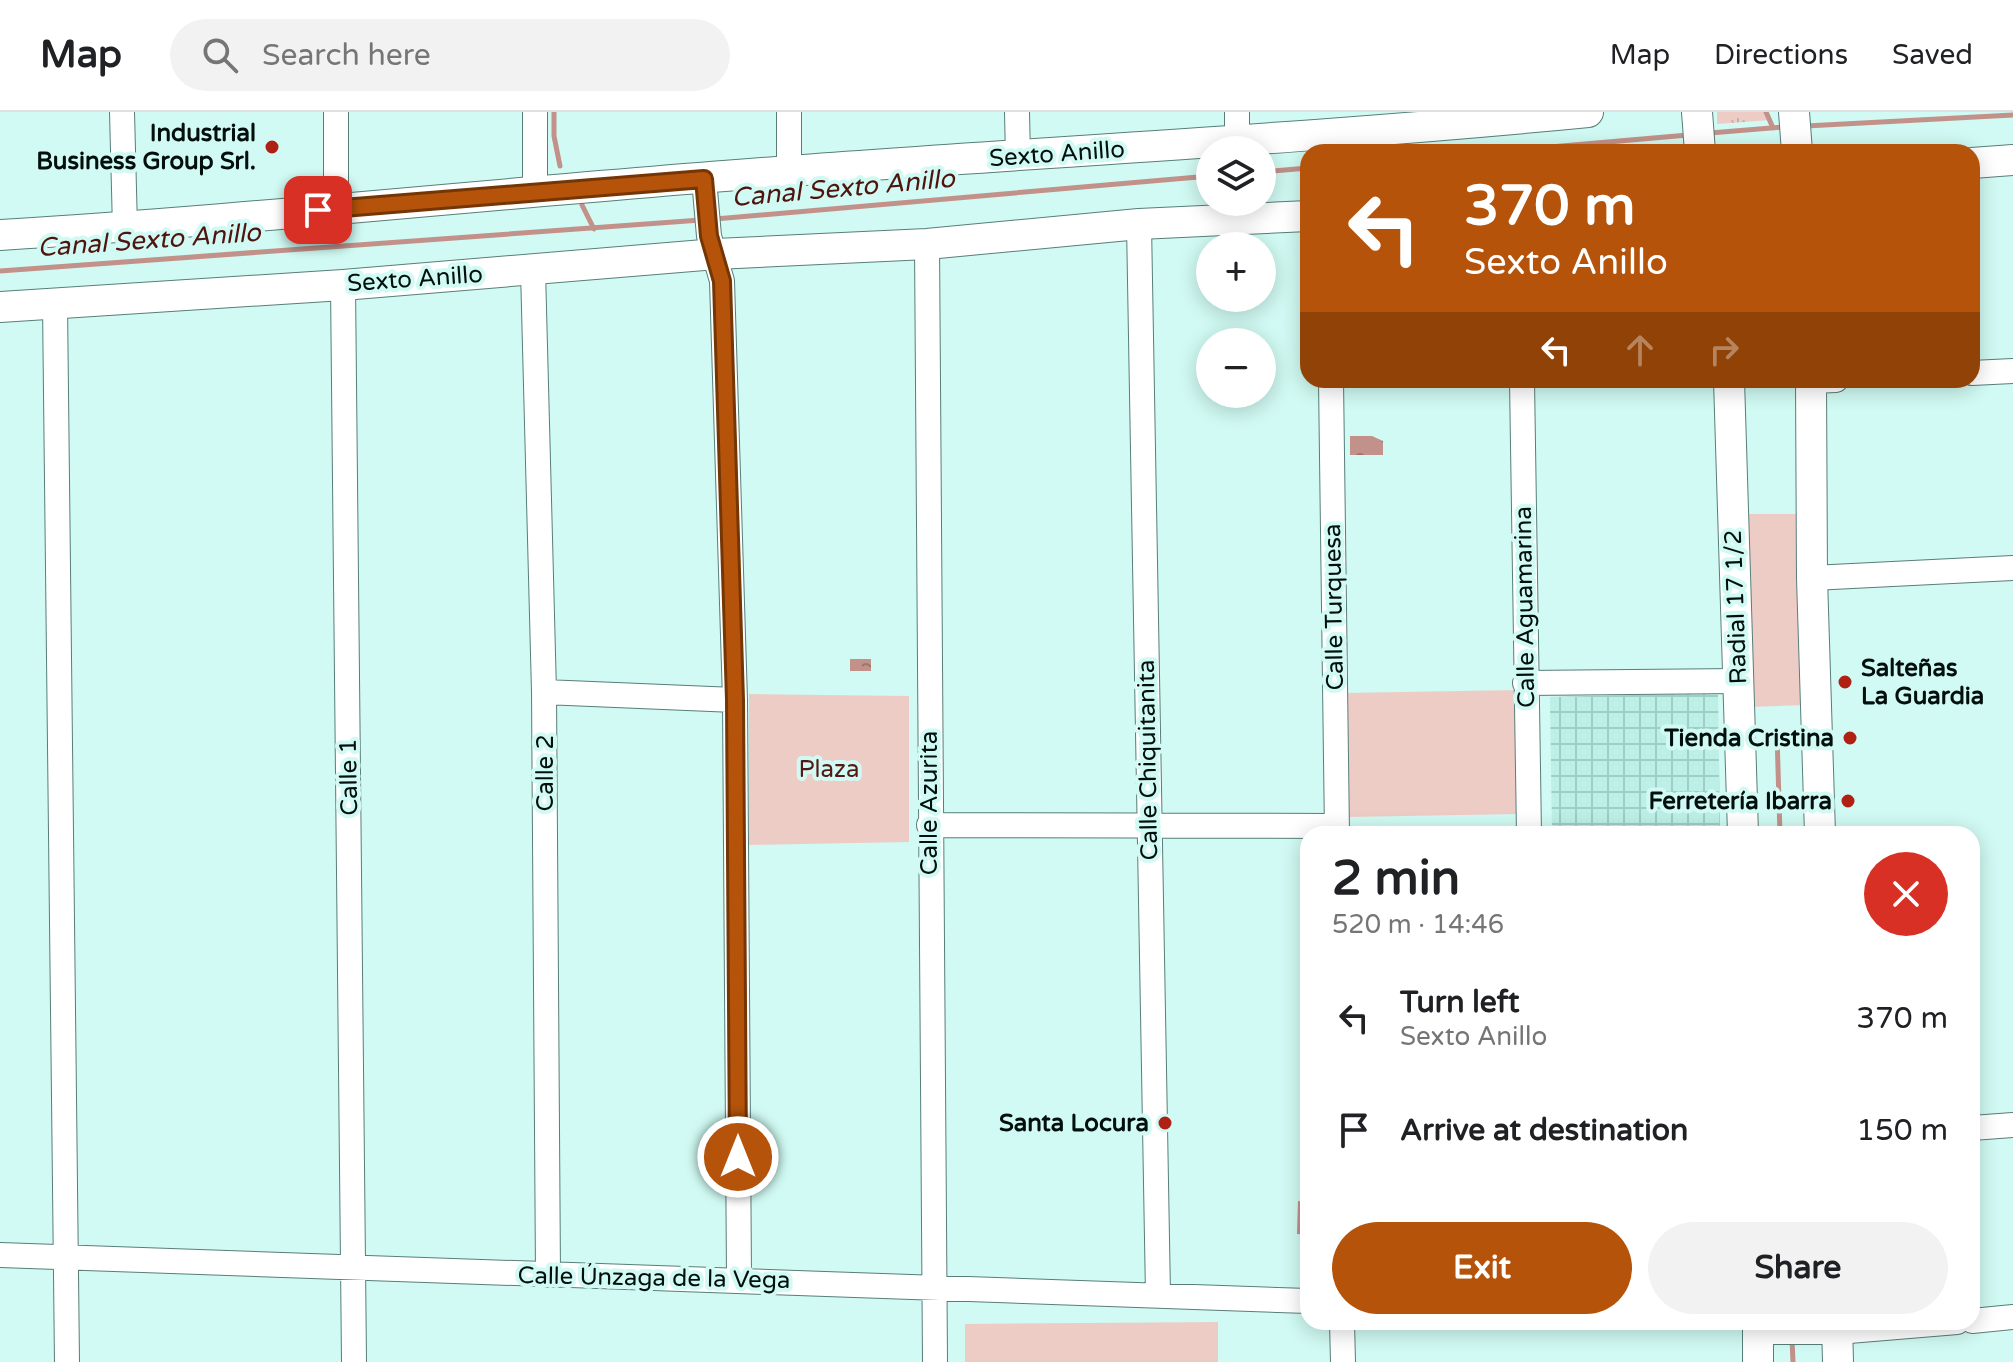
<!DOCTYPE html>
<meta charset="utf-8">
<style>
:root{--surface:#fff;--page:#f2f2f2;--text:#202124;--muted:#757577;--line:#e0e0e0;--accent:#b45309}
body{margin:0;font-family:"Varela Round",sans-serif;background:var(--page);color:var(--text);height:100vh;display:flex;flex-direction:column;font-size:30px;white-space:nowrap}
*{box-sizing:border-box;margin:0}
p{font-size:26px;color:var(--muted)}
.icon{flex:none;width:44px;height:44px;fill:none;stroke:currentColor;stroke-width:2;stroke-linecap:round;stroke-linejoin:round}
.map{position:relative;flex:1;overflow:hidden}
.details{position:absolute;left:1300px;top:714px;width:680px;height:504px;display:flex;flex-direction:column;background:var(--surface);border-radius:24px;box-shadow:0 4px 20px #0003}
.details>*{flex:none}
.hud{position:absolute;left:1300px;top:32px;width:680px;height:244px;border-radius:24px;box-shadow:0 4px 20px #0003;background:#b45309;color:#fff;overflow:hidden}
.controls{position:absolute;left:1196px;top:24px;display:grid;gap:16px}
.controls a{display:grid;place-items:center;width:80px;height:80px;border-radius:50%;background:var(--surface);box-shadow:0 4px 20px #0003;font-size:40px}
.pin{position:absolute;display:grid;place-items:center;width:68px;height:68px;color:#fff;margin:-34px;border-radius:16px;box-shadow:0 4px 12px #0006}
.me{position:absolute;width:88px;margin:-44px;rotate:0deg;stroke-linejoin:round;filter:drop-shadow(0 0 6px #0008)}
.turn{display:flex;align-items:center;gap:28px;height:168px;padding:0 32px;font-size:36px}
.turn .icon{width:104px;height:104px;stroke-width:2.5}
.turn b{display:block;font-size:56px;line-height:68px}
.lanes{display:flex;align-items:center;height:76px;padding:0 32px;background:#0003;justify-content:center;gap:40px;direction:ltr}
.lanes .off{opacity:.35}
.round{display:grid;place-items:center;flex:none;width:84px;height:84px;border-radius:42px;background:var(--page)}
.headline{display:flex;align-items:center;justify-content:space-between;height:136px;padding:0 32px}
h1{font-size:48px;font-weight:700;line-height:60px}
.button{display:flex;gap:16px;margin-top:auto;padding:16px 32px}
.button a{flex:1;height:92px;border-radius:48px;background:var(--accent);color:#fff;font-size:32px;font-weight:700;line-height:92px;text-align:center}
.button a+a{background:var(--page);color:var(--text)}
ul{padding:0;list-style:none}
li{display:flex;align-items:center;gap:24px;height:112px;padding:0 32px}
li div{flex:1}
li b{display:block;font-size:30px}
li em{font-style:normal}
header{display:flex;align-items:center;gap:48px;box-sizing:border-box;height:112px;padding:0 40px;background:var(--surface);border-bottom:2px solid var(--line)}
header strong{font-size:38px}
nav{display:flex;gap:44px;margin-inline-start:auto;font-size:28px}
.search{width:560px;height:72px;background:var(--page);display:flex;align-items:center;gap:20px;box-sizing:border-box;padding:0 28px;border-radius:44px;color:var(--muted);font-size:30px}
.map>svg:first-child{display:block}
.industrial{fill:url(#industrial-grid)}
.grass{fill:url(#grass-tufts)}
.park{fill:#eeccc6}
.water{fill:url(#water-ripples)}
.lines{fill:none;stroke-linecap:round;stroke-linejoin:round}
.stream{stroke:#c2928a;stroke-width:5}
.minor-casing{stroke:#587e78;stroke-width:26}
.major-casing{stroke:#587e78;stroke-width:32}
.minor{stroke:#fff;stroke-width:24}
.major{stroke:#fff;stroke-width:30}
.route-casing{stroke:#753606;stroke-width:20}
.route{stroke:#b45309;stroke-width:14}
.poi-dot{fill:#b02115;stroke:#d0faf3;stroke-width:3}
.labels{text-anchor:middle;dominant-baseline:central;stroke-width:8;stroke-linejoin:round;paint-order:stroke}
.poi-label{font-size:24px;font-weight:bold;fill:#020f0d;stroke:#d0faf3;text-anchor:end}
.street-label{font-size:24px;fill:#020f0d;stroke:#d0faf3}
.park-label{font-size:24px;fill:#541912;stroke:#d0faf3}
.water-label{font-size:26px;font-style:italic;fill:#4f140d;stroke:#d0faf3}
</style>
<header>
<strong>Map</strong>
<div class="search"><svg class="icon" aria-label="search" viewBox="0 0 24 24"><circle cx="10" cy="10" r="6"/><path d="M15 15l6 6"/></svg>Search here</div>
<nav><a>Map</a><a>Directions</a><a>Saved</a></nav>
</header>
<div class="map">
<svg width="2013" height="1250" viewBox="0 0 2013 1250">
<defs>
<pattern id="industrial-grid" width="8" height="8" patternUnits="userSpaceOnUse" patternTransform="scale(2)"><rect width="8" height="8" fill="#bcf0e7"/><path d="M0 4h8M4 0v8" fill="none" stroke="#a0cdc5"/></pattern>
<pattern id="grass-tufts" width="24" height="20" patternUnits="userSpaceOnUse" patternTransform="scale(2)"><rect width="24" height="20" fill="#eeccc6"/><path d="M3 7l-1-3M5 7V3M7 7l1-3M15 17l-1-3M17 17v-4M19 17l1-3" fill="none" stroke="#caaea9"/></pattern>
<pattern id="water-ripples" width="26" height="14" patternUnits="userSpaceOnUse" patternTransform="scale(2)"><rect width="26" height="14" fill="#c2928a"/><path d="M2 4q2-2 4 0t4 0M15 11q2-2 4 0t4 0" fill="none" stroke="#9b766f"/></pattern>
</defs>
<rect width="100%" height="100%" fill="#d0faf3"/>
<path class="industrial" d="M 1718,581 L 1720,722 L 1552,722 L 1550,585 Z"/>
<path class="grass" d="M 1717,0 L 1764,0 L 1770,8 L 1717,12 Z"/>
<path class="park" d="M 1744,402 L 1800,402 L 1806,593 L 1749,595 Z
M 1517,578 L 1519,702 L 1347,705 L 1345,581 Z
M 749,582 L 909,584 L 909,730 L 749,733 Z
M 1218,1210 L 1218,1250 L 965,1250 L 965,1212 Z"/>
<path class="water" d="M 1350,324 L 1372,324 L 1383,329 L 1383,343 L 1350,343 Z
M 850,547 L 871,547 L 871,559 L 850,559 Z
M 1298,1089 L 1308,1090 L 1308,1123 L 1297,1122 Z"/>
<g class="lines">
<path class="stream" d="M 554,0 L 554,24 L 560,54
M 1766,0 L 1773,16
M 1806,14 L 2013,3
M 1710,21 L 1784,15
M 1494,40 L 1688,23
M 1262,60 L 1308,56
M 582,93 L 594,117
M 715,107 L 1210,64
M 0,159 L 701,108
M 1777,623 L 1780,722
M 1792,1227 L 1793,1250"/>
<defs>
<path id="minor" d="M 122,0 L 125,116
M 336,0 L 336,96
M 789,0 L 789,59
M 1017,0 L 1018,45
M 1237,28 L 1237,0
M 704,67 L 709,124 L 722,169 L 735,588 L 739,1166
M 535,78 L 535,0
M 1139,112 L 1158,1183
M 927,132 L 935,1250
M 533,158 L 544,580 L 548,1163
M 343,173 L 354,1250
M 55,192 L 67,1250
M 1972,261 L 2013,259
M 1331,268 L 1337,722
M 1522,268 L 1529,722
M 1812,269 L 1836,268
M 1812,466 L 2013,456
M 1525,571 L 1738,569
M 544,580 L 735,588
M 929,713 L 1336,714
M 1972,1016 L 2013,1013
M 0,1143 L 1308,1189
M 1972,1209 L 2013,1205
M 1342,1210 L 1343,1250
M 1758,1220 L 1837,1220 L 1957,1210"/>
<path id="major" d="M 1697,0 L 1700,40
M 1794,0 L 1797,40
M 1972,51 L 2013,48
M 0,123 C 264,107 526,78 790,59 C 1056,39 1322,26 1588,0
M 0,195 L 343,173 L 716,142 L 927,132 L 1139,112 L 1308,104
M 1729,268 L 1743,722
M 1811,268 L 1812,466 L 1820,722
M 1758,1210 L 1758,1250
M 1837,1210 L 1838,1250"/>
</defs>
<use href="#minor" class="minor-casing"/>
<use href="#major" class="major-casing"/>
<use href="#minor" class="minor"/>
<use href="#major" class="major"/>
</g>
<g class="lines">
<defs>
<path id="route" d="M 318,98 L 704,67 L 709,124 L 722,169 L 735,588 L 738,1045"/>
</defs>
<use href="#route" class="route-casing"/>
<use href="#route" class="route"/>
</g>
<g class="poi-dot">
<circle cx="272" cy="35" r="8"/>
<circle cx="1845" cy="570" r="8"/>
<circle cx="1850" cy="626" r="8"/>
<circle cx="1848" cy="689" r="8"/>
<circle cx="1165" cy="1011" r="8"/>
</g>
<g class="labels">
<g class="poi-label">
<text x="256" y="21">Industrial<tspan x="256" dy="28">Business Group Srl.</tspan></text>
<text x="1861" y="556" text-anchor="start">Salteñas<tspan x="1861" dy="28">La Guardia</tspan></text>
<text x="1834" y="626">Tienda Cristina</text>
<text x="1832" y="689">Ferretería Ibarra</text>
<text x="1149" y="1011">Santa Locura</text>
</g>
<g class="street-label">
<text transform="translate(1057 42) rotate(-4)">Sexto Anillo</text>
<text transform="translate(415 167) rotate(-4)">Sexto Anillo</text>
<text transform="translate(1334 495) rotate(-91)">Calle Turquesa</text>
<text transform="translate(1525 495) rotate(-91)">Calle Aguamarina</text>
<text transform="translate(1736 495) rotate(-92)">Radial 17 1/2</text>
<text transform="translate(1148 648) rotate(-91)">Calle Chiquitanita</text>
<text transform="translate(545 661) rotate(-90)">Calle 2</text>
<text transform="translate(349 665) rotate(-91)">Calle 1</text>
<text transform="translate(929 691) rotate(-90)">Calle Azurita</text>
<text transform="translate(654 1166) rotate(1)">Calle Únzaga de la Vega</text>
</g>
<g class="park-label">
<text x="829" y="657">Plaza</text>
</g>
<g class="water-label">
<text transform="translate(843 76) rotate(-5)">Canal Sexto Anillo</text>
<text transform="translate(149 128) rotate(-4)">Canal Sexto Anillo</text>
</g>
</g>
</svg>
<div class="controls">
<a><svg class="icon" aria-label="layers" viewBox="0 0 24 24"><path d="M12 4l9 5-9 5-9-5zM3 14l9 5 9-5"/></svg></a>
<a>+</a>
<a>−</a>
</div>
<div class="pin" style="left:318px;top:98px;background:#d93025"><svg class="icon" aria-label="arrive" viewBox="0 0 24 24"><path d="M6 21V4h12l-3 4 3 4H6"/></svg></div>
<svg class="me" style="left:738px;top:1045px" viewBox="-20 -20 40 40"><circle r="17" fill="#b45309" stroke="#fff" stroke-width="3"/><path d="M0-11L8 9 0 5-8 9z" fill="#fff"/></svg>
<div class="hud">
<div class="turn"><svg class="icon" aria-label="left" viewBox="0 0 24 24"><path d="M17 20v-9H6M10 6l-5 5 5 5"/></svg><div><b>370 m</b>Sexto Anillo</div></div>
<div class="lanes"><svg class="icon" aria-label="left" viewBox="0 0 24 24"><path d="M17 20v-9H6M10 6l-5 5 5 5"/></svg><svg class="icon off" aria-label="ahead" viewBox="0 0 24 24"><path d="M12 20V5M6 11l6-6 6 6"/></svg><svg class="icon off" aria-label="right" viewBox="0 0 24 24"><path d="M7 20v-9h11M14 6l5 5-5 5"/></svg></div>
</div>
<section class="details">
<div class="headline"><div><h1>2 min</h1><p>520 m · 14:46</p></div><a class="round" style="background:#d93025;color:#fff"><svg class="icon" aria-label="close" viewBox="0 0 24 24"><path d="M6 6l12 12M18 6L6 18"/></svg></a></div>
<ul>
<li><svg class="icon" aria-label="left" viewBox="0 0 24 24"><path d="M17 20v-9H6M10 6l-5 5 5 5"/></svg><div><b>Turn left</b><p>Sexto Anillo</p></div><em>370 m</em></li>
<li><svg class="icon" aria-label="arrive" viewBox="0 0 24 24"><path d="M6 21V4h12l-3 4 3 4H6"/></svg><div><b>Arrive at destination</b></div><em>150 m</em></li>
</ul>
<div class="button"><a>Exit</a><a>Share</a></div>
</section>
</div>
